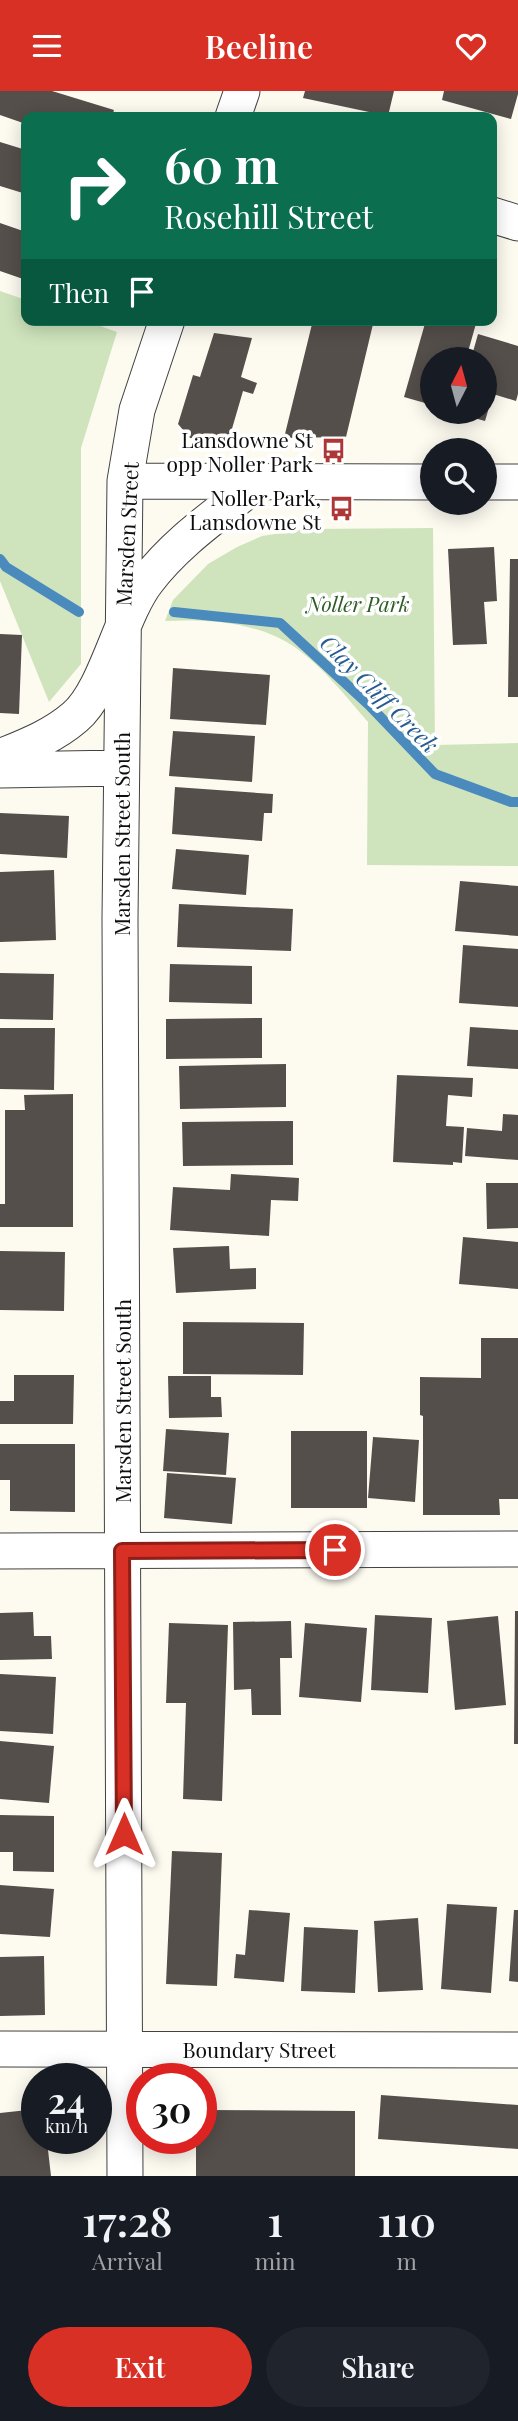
<!DOCTYPE html>
<style>
:root{--surface:#171b24;--page:#20242c;--text:#f1f3f6;--muted:#9ea1a6;--accent:#d93025}
body{margin:0;font-family:"Playfair Display",serif;background:var(--page);color:var(--text);height:100vh;display:flex;flex-direction:column;font-size:26px;white-space:nowrap}
*{box-sizing:border-box;margin:0}
p{font-size:23px;color:var(--muted)}
.icon{flex:none;width:38px;height:38px;fill:none;stroke:currentColor;stroke-width:2;stroke-linecap:round;stroke-linejoin:round}
.map{position:relative;height:2085px;overflow:hidden}
.side{display:flex;flex-direction:column;background:var(--surface);flex:1}
.side>*{flex:none}
.banner{position:absolute;left:21px;top:21px;width:476px;height:214px;border-radius:14px;box-shadow:0 4px 18px #0003;background:#0b6e4f;color:#fff;overflow:hidden}
.needle{width:46px;rotate:6deg}
.buttons{position:absolute;left:420px;top:256px;display:grid;gap:14px}
.buttons a{display:grid;place-items:center;width:77px;height:77px;border-radius:50%;background:var(--surface);box-shadow:0 4px 18px #0003;font-size:35px}
.speed{position:absolute;left:21px;top:1972px;display:flex;gap:14px;font-size:35px;font-weight:700;text-align:center}
.speed>*{display:grid;place-content:center;width:91px;height:91px;border-radius:50%;background:var(--surface);box-shadow:0 4px 18px #0003;line-height:1}
.speed small{font-size:18px;font-weight:400}
.speed .limit{border:10px solid #d22;background:#fff;color:#111}
.pin{position:absolute;display:grid;place-items:center;width:60px;height:60px;color:#fff;margin:-30px;border:4px solid #fff;border-radius:50%;box-shadow:0 2px 7px #0007}
.me{position:absolute;width:77px;margin:-38px;rotate:0deg;stroke-linejoin:round;filter:drop-shadow(0 0 5px #0008)}
.turn{display:flex;align-items:center;gap:24px;height:147px;padding:0 28px;font-size:32px}
.turn .icon{width:91px;height:91px;stroke-width:2.5}
.turn b{display:block;font-size:49px;line-height:60px}
.then{display:flex;align-items:center;height:66px;padding:0 28px;background:#0003;gap:14px;font-size:26px}
.eta{display:flex;justify-content:space-evenly;align-items:center;height:119px;text-align:center}
.eta b{font-size:42px;font-weight:600;line-height:49px}
.action{display:flex;gap:14px;margin-top:auto;padding:14px 28px}
.action a{flex:1;height:80px;border-radius:42px;background:var(--accent);color:#fff;font-size:28px;font-weight:600;line-height:80px;text-align:center}
.action a+a{background:var(--page);color:var(--text)}
header{display:flex;justify-content:space-between;align-items:center;height:91px;padding:0 28px;background:var(--accent);color:#fff;font-size:32px;font-weight:600}
.map>svg:first-child{display:block}
.green{fill:#cfe4bd}
.lines{fill:none;stroke-linecap:round;stroke-linejoin:round}
.stream{stroke:#4a8abd;stroke-width:10}
.building{fill:#554f4b}
.street-casing{stroke:#414141;stroke-width:37}
.street{stroke:#fff;stroke-width:35}
.route-casing{stroke:#8d1f18;stroke-width:18}
.route{stroke:#d93025;stroke-width:12}
.labels{text-anchor:middle;dominant-baseline:central;stroke-width:7;stroke-linejoin:round;paint-order:stroke}
.poi-label{font-size:21px;fill:#0e0e0e;stroke:#fff;text-anchor:end}
.street-label{font-size:21px;fill:#0e0e0e;stroke:#fff}
.park-label{font-size:21px;font-style:italic;fill:#2e5d26;stroke:#fff}
.water-label{font-size:23px;font-style:italic;fill:#265d90;stroke:#fff}
</style>
<header><svg class="icon" aria-label="menu" viewBox="0 0 24 24"><path d="M4 6h16M4 12h16M4 18h16"/></svg>Beeline<svg class="icon" aria-label="heart" viewBox="0 0 24 24"><path d="M12 20l-8-8c-3-5 5-10 8-4 3-6 11-1 8 4z"/></svg></header>
<div class="map">
<svg width="518" height="2085" viewBox="0 0 518 2085">
<rect width="100%" height="100%" fill="#fdfbf0"/>
<path class="green" d="M 0,200 L 26,209 L 26,229 L 84,229 L 117,241 L 81,357 L 81,573 L 49,611 L 0,490 Z
M 433,437 L 435,654 L 518,652 L 518,775 L 367,774 L 368,631 C 346,606 324,577 296,557 C 259,531 209,528 165,530 L 173,509 L 208,473 L 237,456 L 262,445 L 307,438 Z"/>
<g class="lines">
<path class="stream" d="M 0,468 L 6,476 L 79,521
M 174,521 L 280,532 L 369,614 L 435,683 L 511,711 L 518,711"/>
</g>
<path class="building" d="M 0,0 L 52,0 L 114,19 L 112,26 L 26,26 L 26,33 L 0,24 Z
M 305,0 L 394,0 L 388,25 L 303,7 Z
M 444,0 L 518,0 L 518,3 L 511,28 L 442,9 Z
M 0,51 L 26,59 L 26,103 L 0,95 Z
M 0,132 L 26,141 L 26,189 L 0,180 Z
M 313,229 L 374,229 L 346,346 L 284,347 Z
M 426,229 L 477,229 L 466,268 L 432,268 L 432,314 L 404,306 Z
M 214,242 L 252,247 L 241,286 L 257,292 L 253,303 L 243,300 L 229,348 L 190,347 L 178,333 L 193,284 L 200,286 Z
M 478,243 L 518,255 L 518,303 L 516,310 L 493,303 L 485,330 L 453,321 L 485,320 L 485,268 L 471,268 Z
M 494,456 L 497,510 L 484,511 L 487,553 L 453,554 L 448,458 Z
M 510,468 L 518,468 L 518,606 L 508,606 Z
M 0,543 L 22,544 L 19,623 L 0,622 Z
M 173,577 L 270,584 L 266,634 L 170,628 Z
M 173,640 L 255,645 L 252,691 L 169,685 Z
M 175,696 L 273,703 L 272,722 L 264,722 L 262,750 L 172,743 Z
M 0,722 L 69,725 L 67,767 L 0,763 Z
M 176,758 L 249,764 L 246,804 L 172,798 Z
M 54,779 L 56,849 L 0,851 L 0,781 Z
M 460,790 L 518,795 L 518,845 L 455,840 Z
M 179,813 L 293,818 L 291,860 L 177,856 Z
M 463,854 L 518,858 L 518,916 L 459,912 Z
M 170,873 L 252,875 L 252,913 L 169,911 Z
M 0,882 L 54,883 L 53,929 L 0,928 Z
M 262,927 L 262,967 L 166,968 L 166,928 Z
M 470,936 L 518,939 L 518,978 L 467,975 Z
M 0,937 L 55,937 L 54,999 L 0,998 Z
M 286,973 L 286,1016 L 180,1018 L 179,975 Z
M 397,984 L 473,987 L 472,1006 L 448,1004 L 446,1035 L 464,1036 L 462,1072 L 453,1071 L 453,1074 L 393,1071 Z
M 73,1003 L 73,1136 L 0,1136 L 0,1113 L 5,1113 L 5,1019 L 25,1019 L 24,1004 Z
M 503,1023 L 518,1024 L 518,1069 L 465,1065 L 467,1037 L 502,1040 Z
M 293,1030 L 293,1074 L 183,1075 L 182,1031 Z
M 231,1083 L 299,1087 L 298,1110 L 271,1109 L 269,1145 L 170,1139 L 173,1096 L 230,1099 Z
M 486,1092 L 518,1092 L 518,1137 L 487,1138 Z
M 463,1146 L 518,1151 L 518,1198 L 459,1193 Z
M 229,1155 L 230,1178 L 256,1177 L 256,1198 L 176,1202 L 173,1157 Z
M 0,1160 L 65,1161 L 64,1220 L 0,1219 Z
M 183,1231 L 304,1232 L 303,1284 L 183,1283 Z
M 481,1247 L 518,1247 L 518,1408 L 499,1408 L 500,1424 L 423,1424 L 423,1325 L 420,1324 L 420,1286 L 481,1287 Z
M 14,1284 L 74,1284 L 73,1333 L 0,1333 L 0,1310 L 14,1310 Z
M 168,1285 L 211,1285 L 211,1306 L 221,1306 L 222,1326 L 169,1327 Z
M 166,1338 L 229,1342 L 226,1384 L 163,1380 Z
M 291,1340 L 367,1340 L 367,1417 L 291,1417 Z
M 373,1346 L 419,1349 L 415,1411 L 368,1407 Z
M 0,1353 L 75,1353 L 75,1421 L 10,1420 L 10,1389 L 0,1389 Z
M 167,1382 L 236,1387 L 232,1433 L 164,1427 Z
M 515,1520 L 518,1520 L 518,1653 L 514,1653 Z
M 33,1521 L 34,1545 L 51,1545 L 52,1568 L 0,1569 L 0,1522 Z
M 375,1524 L 432,1527 L 428,1602 L 371,1599 Z
M 498,1525 L 506,1614 L 455,1619 L 447,1530 Z
M 291,1530 L 292,1567 L 280,1567 L 281,1624 L 252,1624 L 251,1598 L 234,1599 L 233,1531 Z
M 169,1532 L 228,1534 L 222,1710 L 183,1708 L 186,1612 L 166,1612 Z
M 305,1532 L 367,1537 L 361,1611 L 299,1606 Z
M 0,1583 L 56,1586 L 53,1643 L 0,1640 Z
M 0,1650 L 54,1655 L 49,1712 L 0,1708 Z
M 0,1724 L 54,1725 L 54,1781 L 13,1780 L 13,1761 L 0,1761 Z
M 172,1760 L 222,1762 L 217,1895 L 166,1893 Z
M 0,1794 L 54,1798 L 50,1846 L 0,1843 Z
M 447,1813 L 497,1816 L 491,1902 L 441,1898 Z
M 249,1819 L 290,1822 L 284,1891 L 234,1887 L 236,1863 L 245,1864 Z
M 514,1819 L 518,1819 L 518,1891 L 509,1890 Z
M 418,1827 L 423,1899 L 378,1901 L 374,1830 Z
M 304,1836 L 358,1839 L 355,1902 L 301,1900 Z
M 44,1865 L 45,1924 L 0,1925 L 0,1866 Z
M 381,2004 L 518,2014 L 518,2058 L 378,2048 Z
M 37,2018 L 37,2048 L 50,2048 L 48,2059 L 51,2085 L 0,2085 L 0,2022 Z
M 201,2019 L 355,2020 L 355,2085 L 196,2085 L 196,2048 L 201,2048 Z"/>
<g class="lines">
<defs>
<path id="street" d="M 233,26 L 242,0
M 492,124 L 518,132
M 125,390 L 432,391
M 485,391 L 518,391
M 0,666 C 27,655 53,645 75,626 C 106,600 120,525 147,490 C 177,450 221,421 259,390
M 0,679 L 121,677
M 0,1460 L 518,1458
M 0,1958 L 518,1959
M 125,2085 L 120,828 L 125,390 L 137,319 L 167,229"/>
</defs>
<use href="#street" class="street-casing"/>
<use href="#street" class="street"/>
</g>
<g class="lines">
<defs>
<path id="route" d="M 124,1743 L 122,1460 L 335,1459"/>
</defs>
<use href="#route" class="route-casing"/>
<use href="#route" class="route"/>
</g>
<defs>
<symbol id="bus-bare" viewBox="-9 -9 18 18"><path d="M-5-6H5V4H4V6H2V4H-2V6H-4V4H-5ZM-3.5-4V0h7V-4ZM-3.5 1.2v1.5H-2V1.2ZM2 1.2v1.5H3.5V1.2Z" fill="#ad3636" stroke="#fff" stroke-width="2.5" paint-order="stroke"/></symbol>
</defs>
<g fill-rule="evenodd">
<use href="#bus-bare" x="316" y="342" width="35" height="35"/>
<use href="#bus-bare" x="324" y="400" width="35" height="35"/>
</g>
<g class="labels">
<g class="poi-label">
<text x="313" y="348">Lansdowne St<tspan x="313" dy="24">opp Noller Park</tspan></text>
<text x="321" y="406">Noller Park,<tspan x="321" dy="24">Lansdowne St</tspan></text>
</g>
<g class="street-label">
<text transform="translate(126 443) rotate(-87)">Marsden Street</text>
<text transform="translate(121 743) rotate(-90)">Marsden Street South</text>
<text transform="translate(122 1310) rotate(-90)">Marsden Street South</text>
<text x="259" y="1958">Boundary Street</text>
</g>
<g class="park-label">
<text x="358" y="512">Noller Park</text>
</g>
<g class="water-label">
<text transform="translate(380 602) rotate(45)">Clay Cliff Creek</text>
</g>
</g>
</svg>
<div class="buttons">
<a><svg class="needle" viewBox="-14 -14 28 28"><path d="M0-13l5 13h-10z" fill="#e53935"/><path d="M0 13l5-13h-10z" fill="#9ea1a6"/></svg></a>
<a><svg class="icon" aria-label="search" viewBox="0 0 24 24"><circle cx="10" cy="10" r="6"/><path d="M15 15l6 6"/></svg></a>
</div>
<div class="speed"><div>24<small>km/h</small></div><div class="limit">30</div></div>
<div class="pin" style="left:335px;top:1459px;background:#d93025"><svg class="icon" aria-label="arrive" viewBox="0 0 24 24"><path d="M6 21V4h12l-3 4 3 4H6"/></svg></div>
<svg class="me" style="left:124px;top:1743px" viewBox="-20 -20 40 40"><path d="M0-17L14 15 0 8-14 15z" fill="#d93025" stroke="#fff" stroke-width="4"/></svg>
<div class="banner">
<div class="turn"><svg class="icon" aria-label="right" viewBox="0 0 24 24"><path d="M7 20v-9h11M14 6l5 5-5 5"/></svg><div><b>60 m</b>Rosehill Street</div></div>
<div class="then">Then<svg class="icon" aria-label="arrive" viewBox="0 0 24 24"><path d="M6 21V4h12l-3 4 3 4H6"/></svg></div>
</div>
</div>
<section class="side">
<div class="eta">
<div><b>17:28</b><p>Arrival</p></div>
<div><b>1</b><p>min</p></div>
<div><b>110</b><p>m</p></div>
</div>
<div class="action"><a>Exit</a><a>Share</a></div>
</section>
